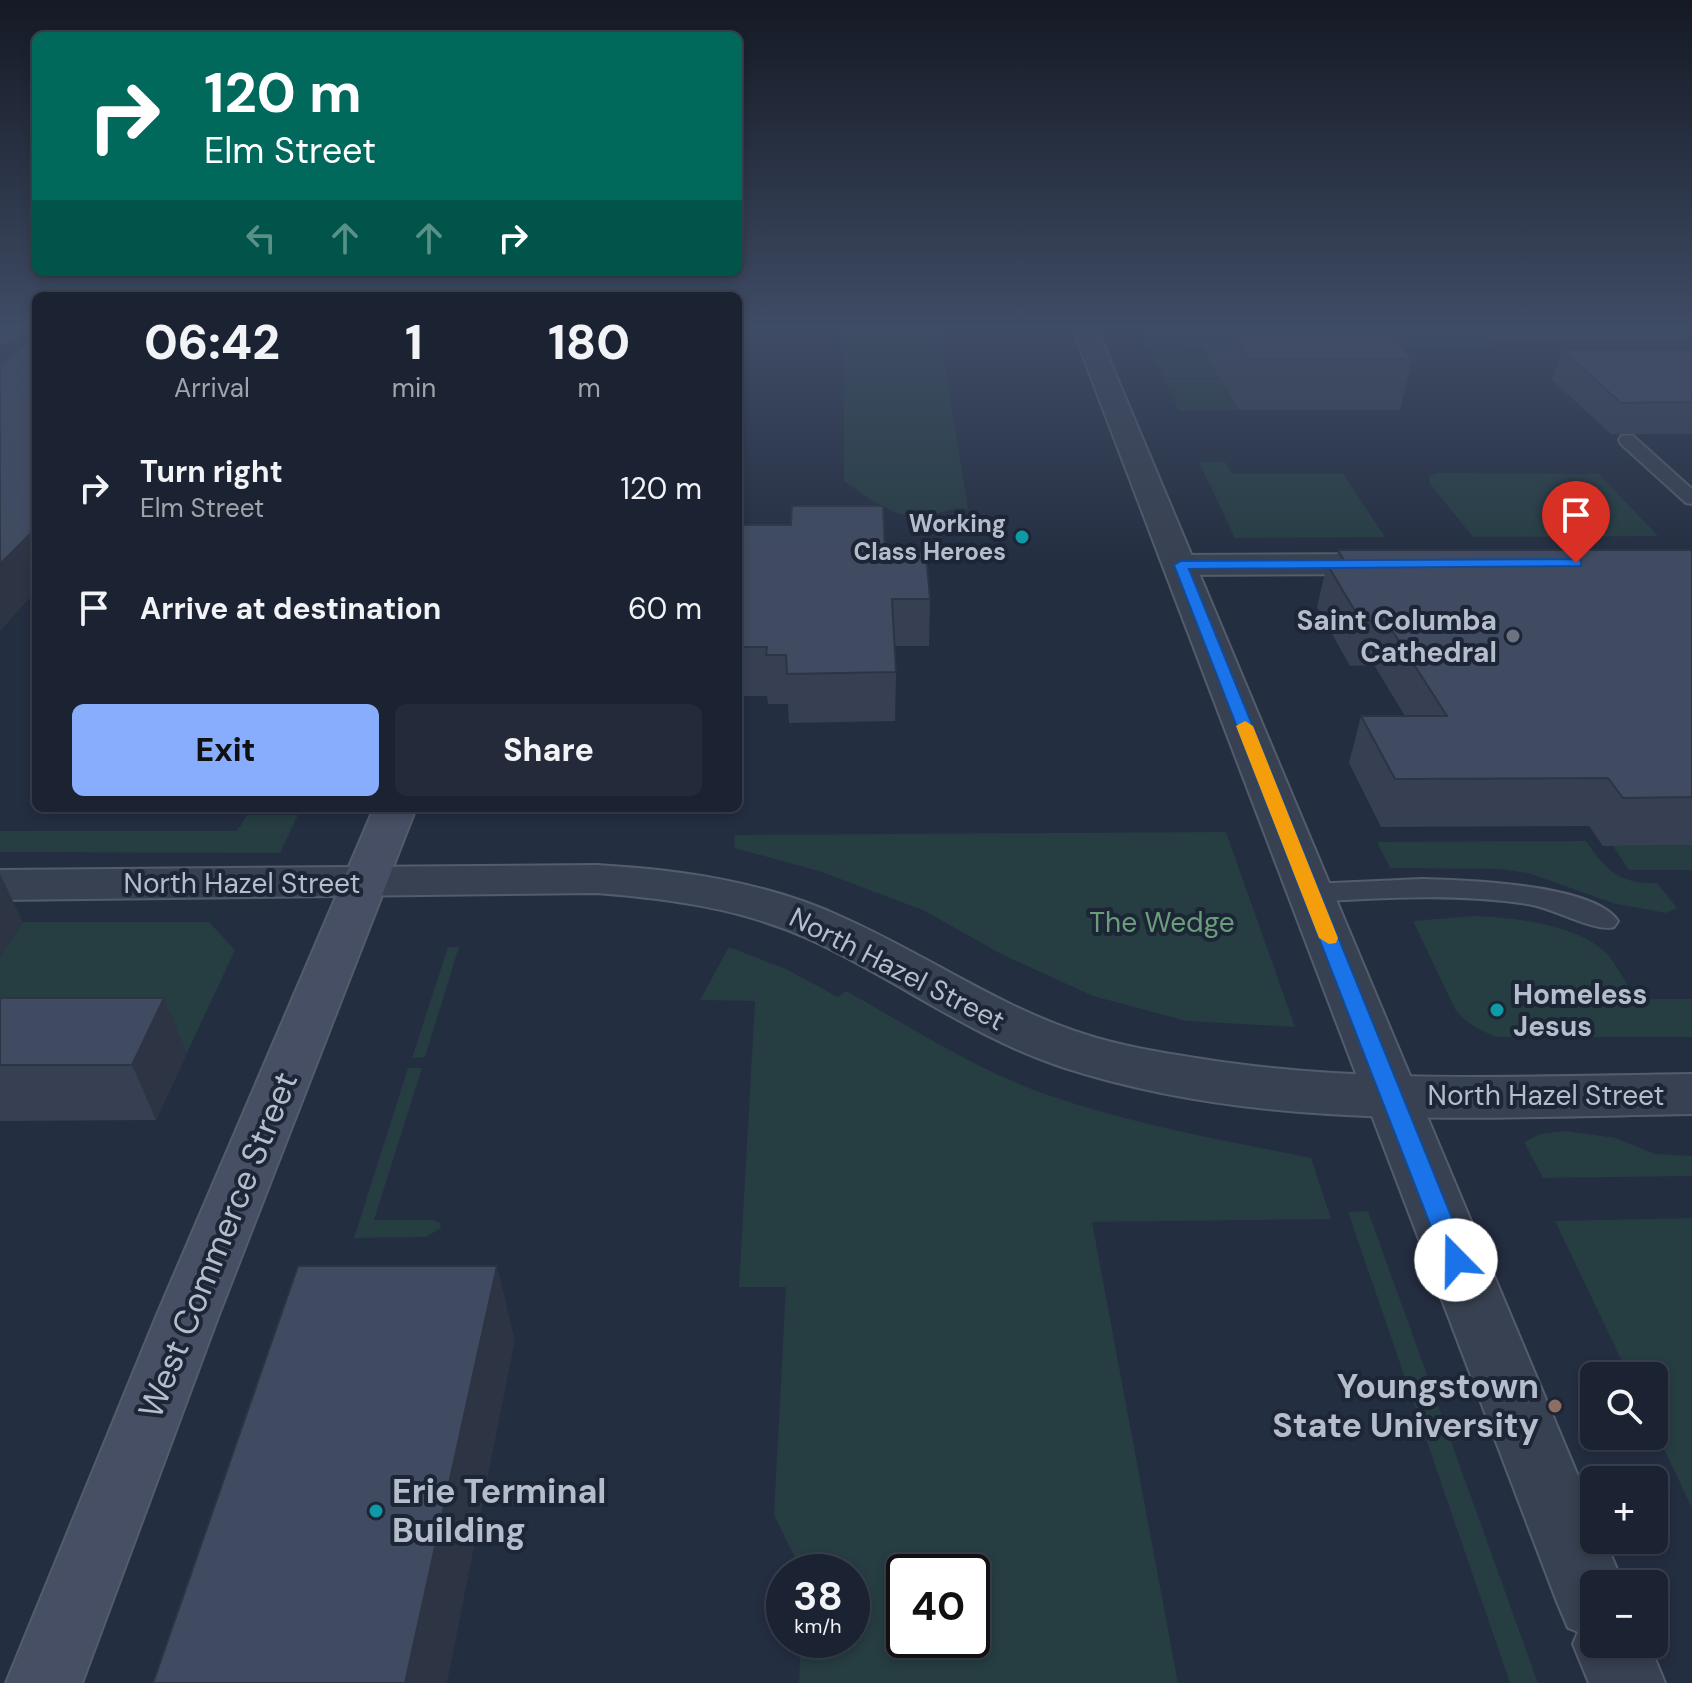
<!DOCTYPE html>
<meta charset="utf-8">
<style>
:root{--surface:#1b2231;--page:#242a39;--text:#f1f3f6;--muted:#a0a4ab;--line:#393f4d;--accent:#88adfd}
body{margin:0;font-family:"DM Sans",sans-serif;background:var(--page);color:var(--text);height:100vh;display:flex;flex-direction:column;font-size:30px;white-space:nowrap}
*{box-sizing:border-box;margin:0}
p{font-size:26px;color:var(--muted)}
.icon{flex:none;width:44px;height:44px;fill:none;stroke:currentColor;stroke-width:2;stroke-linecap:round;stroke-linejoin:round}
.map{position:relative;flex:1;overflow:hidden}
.sheet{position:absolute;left:32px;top:292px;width:710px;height:520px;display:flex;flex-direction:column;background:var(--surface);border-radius:12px;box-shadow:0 4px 12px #0003,0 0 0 2px var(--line)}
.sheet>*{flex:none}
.top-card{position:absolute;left:32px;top:32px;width:710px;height:244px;border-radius:12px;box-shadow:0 4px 12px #0003,0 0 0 2px var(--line);background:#00695c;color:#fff;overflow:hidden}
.fabs{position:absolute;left:1580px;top:1362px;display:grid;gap:16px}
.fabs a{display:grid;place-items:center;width:88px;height:88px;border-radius:12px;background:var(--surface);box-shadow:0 4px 12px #0003,0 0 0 2px var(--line);font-size:40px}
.speed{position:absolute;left:766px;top:1554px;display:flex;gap:16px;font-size:40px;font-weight:700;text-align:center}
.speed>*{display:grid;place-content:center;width:104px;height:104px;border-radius:50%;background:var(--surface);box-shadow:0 4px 12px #0003,0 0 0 2px var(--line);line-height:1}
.speed small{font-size:20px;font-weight:400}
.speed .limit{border:4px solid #111;border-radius:12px;background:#fff;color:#111}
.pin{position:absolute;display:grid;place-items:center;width:68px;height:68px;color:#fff;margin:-82px -34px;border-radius:50% 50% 50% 0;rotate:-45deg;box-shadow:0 0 8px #0007}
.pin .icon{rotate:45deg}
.me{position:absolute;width:88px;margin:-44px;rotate:338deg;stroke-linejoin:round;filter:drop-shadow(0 0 6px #0008)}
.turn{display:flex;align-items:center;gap:28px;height:168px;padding:0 40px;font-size:36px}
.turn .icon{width:104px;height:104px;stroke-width:2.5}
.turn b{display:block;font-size:56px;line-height:68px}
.lanes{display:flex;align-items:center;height:76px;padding:0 40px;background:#0003;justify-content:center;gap:40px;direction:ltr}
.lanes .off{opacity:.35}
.eta{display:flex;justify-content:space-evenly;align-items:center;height:136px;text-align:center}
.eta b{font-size:48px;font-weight:800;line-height:56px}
.cta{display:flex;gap:16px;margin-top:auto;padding:16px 40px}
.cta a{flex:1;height:92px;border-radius:12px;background:var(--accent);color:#111;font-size:32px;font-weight:800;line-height:92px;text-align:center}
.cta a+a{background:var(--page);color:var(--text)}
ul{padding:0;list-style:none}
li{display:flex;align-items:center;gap:24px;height:120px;padding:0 40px}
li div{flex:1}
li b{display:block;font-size:30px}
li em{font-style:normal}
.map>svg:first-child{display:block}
.green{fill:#263d42;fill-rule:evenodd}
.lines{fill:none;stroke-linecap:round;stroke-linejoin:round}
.service-casing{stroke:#535c6b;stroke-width:4}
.minor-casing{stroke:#535c6b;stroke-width:4}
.tertiary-casing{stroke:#535c6b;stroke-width:4}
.secondary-casing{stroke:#535c6b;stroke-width:4}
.service{fill:#384151;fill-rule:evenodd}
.minor{fill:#384151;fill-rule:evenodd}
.tertiary{fill:#384151;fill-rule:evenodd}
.secondary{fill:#464f64;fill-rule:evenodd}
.wall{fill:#374053}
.shaded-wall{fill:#2d3444}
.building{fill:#404b61;stroke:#2d3444;stroke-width:2}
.route{fill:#1a73e8;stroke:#114b97;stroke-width:2}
.slow{fill:#f59e0b}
.culture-dot{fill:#0f9aa8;stroke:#1d2636;stroke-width:3}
.worship-dot{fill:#6b7280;stroke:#1d2636;stroke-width:3}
.education-dot{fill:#8d6e63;stroke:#1d2636;stroke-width:3}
.labels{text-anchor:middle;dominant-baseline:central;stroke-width:8;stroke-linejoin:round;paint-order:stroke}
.far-poi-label{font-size:24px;font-weight:bold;fill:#b5bccb;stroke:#1d2636;text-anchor:end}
.poi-label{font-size:28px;font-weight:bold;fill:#b5bccb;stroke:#1d2636;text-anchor:end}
.street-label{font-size:28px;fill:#b5bccb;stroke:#1d2636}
.park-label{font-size:28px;fill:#6b9d7a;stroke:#1d2636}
.near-street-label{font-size:34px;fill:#b5bccb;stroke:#1d2636}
.near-poi-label{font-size:34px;font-weight:bold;fill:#b5bccb;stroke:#1d2636;text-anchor:end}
</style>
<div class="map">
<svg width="1692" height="1683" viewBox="0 0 1692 1683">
<rect width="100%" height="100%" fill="#242e41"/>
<path class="green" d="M 844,330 L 939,330 L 968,509 C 954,506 939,514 924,516 C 897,520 866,497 844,481 Z
M 1454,330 L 1692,330 L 1692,338 L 1463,339 Z
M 1150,349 L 1203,350 L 1213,366 L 1240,377 L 1163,377 Z
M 1165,380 L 1248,380 L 1239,410 L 1179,411 Z
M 1199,462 L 1225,462 L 1232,474 L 1343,474 L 1385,537 L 1235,538 Z
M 1436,473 L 1599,474 L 1658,536 L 1473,537 L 1430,484 L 1429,477 Z
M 247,815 L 298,815 L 280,853 L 0,852 L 0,831 L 237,831 Z
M 1226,832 L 1295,1027 L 1186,1021 L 1093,996 L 1001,954 L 925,911 L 819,871 L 734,848 L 735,835 Z
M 1586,841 C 1606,870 1619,884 1657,883 L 1677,908 L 1666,913 L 1616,904 L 1528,873 L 1499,869 L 1390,868 L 1377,842 Z
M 1692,845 L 1692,870 L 1629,870 L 1613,846 Z
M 1472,916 C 1511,917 1581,924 1609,956 C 1619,969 1627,985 1636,999 L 1692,999 L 1692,1037 L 1497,1037 C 1479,1030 1466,1024 1455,1009 L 1413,921 Z
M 23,922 L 209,922 L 235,950 L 187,1053 L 0,1053 L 0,956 Z
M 448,947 L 459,947 L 425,1057 L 412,1058 Z
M 729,947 L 786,969 L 838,997 L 846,991 C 913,1028 977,1071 1051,1096 C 1135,1125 1223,1140 1311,1158 L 1331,1219 L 1092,1222 L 1178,1683 L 799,1683 L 801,1640 L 852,1640 L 852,1572 L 802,1572 L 774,1515 L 786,1287 L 739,1287 L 755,1001 L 700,1000 ZM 904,1572 L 972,1572 L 972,1640 L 904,1640 Z
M 408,1068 L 422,1068 L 374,1220 L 433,1220 L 440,1223 L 441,1228 L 426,1237 L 354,1238 Z
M 1565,1131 L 1616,1138 L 1655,1154 L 1692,1156 L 1692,1176 L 1543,1178 L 1524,1142 L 1540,1134 Z
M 1368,1211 L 1538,1683 L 1510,1683 L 1348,1212 Z
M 1692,1218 L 1692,1508 L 1654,1428 L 1654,1376 L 1629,1376 L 1555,1221 Z"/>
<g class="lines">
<defs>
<path id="service" d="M 1627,435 L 1633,436 L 1692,489 L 1692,504 L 1686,503 L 1621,444 L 1619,440 L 1621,436 Z
M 1422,879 C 1463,880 1594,884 1618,921 L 1614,927 C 1595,933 1552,907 1527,904 C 1455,893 1383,898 1311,902 L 1301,899 L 1297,893 L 1301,887 L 1311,884 Z"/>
<path id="minor" d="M 1386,554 L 1398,557 L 1403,564 L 1398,571 L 1386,574 L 1181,575 L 1169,572 L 1164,565 L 1169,558 L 1181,555 Z
M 597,865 C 682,870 767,882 844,918 C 925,954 999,1007 1084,1034 C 1120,1046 1159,1052 1196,1058 C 1360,1085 1527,1076 1692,1074 L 1692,1114 C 1483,1117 1264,1133 1062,1067 C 971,1037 895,978 809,939 C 741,908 670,899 597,893 L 0,900 L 0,870 Z"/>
<path id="tertiary" d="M 0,330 L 18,330 L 9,340 L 0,342 Z
M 1073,330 L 1097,330 L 1594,1514 L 1594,1540 L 1605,1540 L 1623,1584 L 1594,1584 L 1594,1644 L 1649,1644 L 1665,1683 L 1589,1683 L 1573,1644 L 1578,1632 L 1568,1628 L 1557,1602 Z"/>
<path id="secondary" d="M 374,808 L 416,808 L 218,1317 L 82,1683 L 6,1683 L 156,1317 Z"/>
</defs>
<use href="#service" class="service-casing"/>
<use href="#minor" class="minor-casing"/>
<use href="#tertiary" class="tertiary-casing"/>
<use href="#secondary" class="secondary-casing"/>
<use href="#service" class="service"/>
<use href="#minor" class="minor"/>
<use href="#tertiary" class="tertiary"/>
<use href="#secondary" class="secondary"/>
</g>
<path class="wall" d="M 1141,330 L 1495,330 L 1491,345 L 1400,345 L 1412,359 L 1400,410 L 1239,410 L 1200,345 L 1148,345 Z
M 1562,350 L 1692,350 L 1692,434 L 1611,434 L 1552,380 Z
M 738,525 L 885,552 L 930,599 L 929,646 L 895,646 L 896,672 L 895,721 L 789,723 L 788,704 L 768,704 L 767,696 L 738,696 Z
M 1338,550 L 1692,550 L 1692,845 L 1603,846 L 1589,826 L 1381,827 L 1349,763 L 1361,716 L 1405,716 L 1374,665 L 1350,666 L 1317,607 L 1327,564 L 1335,564 Z
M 0,998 L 164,998 L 187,1053 L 156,1120 L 0,1121 Z"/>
<path class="shaded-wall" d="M 36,528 L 36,591 L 0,631 L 0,564 Z
M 0,874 L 23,922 L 0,956 Z
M 164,998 L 187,1053 L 156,1120 L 132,1065 Z
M 497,1266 L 515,1340 L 447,1683 L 405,1683 Z"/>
<path class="building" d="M 1229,330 L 1386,330 L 1412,359 L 1248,359 Z
M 36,337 L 36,528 L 0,564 L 0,365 Z
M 1562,350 L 1692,350 L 1692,402 L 1621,403 Z
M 792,506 L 883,506 L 885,552 L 926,552 L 930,599 L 892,599 L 896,672 L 787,674 L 786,655 L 766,655 L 767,647 L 738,647 L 738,525 L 791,525 Z
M 1338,550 L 1692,550 L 1692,797 L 1623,798 L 1608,778 L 1395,779 L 1361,716 L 1447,716 L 1386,621 L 1361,621 L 1327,564 L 1346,564 Z
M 0,998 L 164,998 L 132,1065 L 0,1065 Z
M 298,1266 L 497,1266 L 405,1683 L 153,1683 Z"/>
<linearGradient id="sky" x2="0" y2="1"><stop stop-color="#141924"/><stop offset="0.58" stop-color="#3f4c65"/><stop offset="1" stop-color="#3f4c65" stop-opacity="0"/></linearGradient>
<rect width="1692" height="565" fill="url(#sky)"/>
<path class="route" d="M 1576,559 L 1581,560 L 1581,566 L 1189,569 L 1469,1260 L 1465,1267 L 1456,1270 L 1447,1267 L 1444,1260 L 1174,565 L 1181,561 Z"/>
<path class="slow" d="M 1245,721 L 1253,726 L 1338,938 L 1336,943 L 1329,944 L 1319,938 L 1236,726 Z"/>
<g class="culture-dot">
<circle cx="1022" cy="537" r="8"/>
<circle cx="1497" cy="1010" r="8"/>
<circle cx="376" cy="1511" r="8"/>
</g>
<circle class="worship-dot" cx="1513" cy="636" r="8"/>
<circle class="education-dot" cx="1555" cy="1406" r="8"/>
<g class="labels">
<g class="far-poi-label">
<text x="1006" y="523">Working<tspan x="1006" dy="28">Class Heroes</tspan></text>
</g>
<g class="poi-label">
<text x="1497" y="620">Saint Columba<tspan x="1497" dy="32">Cathedral</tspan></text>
<text x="1513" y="994" text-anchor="start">Homeless<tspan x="1513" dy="32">Jesus</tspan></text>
</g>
<g class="street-label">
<text x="242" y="883">North Hazel Street</text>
<text transform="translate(897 969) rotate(27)">North Hazel Street</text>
<text x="1546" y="1095">North Hazel Street</text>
</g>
<g class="park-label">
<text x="1162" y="922">The Wedge</text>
</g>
<g class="near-street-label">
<text transform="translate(218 1245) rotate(-68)">West Commerce Street</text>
</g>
<g class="near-poi-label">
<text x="1539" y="1386">Youngstown<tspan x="1539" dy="39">State University</tspan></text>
<text x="392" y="1491" text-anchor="start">Erie Terminal<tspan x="392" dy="39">Building</tspan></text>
</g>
</g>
</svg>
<div class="fabs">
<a><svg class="icon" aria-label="search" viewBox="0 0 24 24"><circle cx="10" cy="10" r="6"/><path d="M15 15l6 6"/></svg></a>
<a>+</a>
<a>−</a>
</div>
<div class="speed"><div>38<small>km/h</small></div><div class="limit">40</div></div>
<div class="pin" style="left:1576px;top:563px;background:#d93025"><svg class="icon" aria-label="arrive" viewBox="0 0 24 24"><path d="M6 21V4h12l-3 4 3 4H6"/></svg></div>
<svg class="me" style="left:1456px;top:1260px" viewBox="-20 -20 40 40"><circle r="19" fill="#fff"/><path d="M0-13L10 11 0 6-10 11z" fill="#1a73e8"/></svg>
<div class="top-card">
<div class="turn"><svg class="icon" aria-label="right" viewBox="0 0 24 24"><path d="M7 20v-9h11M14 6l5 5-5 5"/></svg><div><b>120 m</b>Elm Street</div></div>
<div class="lanes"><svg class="icon off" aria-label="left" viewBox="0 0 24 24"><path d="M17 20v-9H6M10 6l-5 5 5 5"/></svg><svg class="icon off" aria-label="ahead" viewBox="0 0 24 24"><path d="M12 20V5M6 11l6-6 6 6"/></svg><svg class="icon off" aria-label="ahead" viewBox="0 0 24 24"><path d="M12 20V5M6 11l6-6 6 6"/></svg><svg class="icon" aria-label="right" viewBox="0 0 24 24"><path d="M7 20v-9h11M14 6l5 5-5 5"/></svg></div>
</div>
<section class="sheet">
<div class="eta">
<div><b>06:42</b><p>Arrival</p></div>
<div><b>1</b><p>min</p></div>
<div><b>180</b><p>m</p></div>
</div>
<ul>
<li><svg class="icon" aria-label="right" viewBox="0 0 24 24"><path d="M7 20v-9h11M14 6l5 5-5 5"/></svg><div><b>Turn right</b><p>Elm Street</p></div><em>120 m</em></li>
<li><svg class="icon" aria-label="arrive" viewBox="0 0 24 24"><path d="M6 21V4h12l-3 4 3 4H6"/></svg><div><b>Arrive at destination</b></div><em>60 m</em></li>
</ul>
<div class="cta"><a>Exit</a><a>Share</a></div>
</section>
</div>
